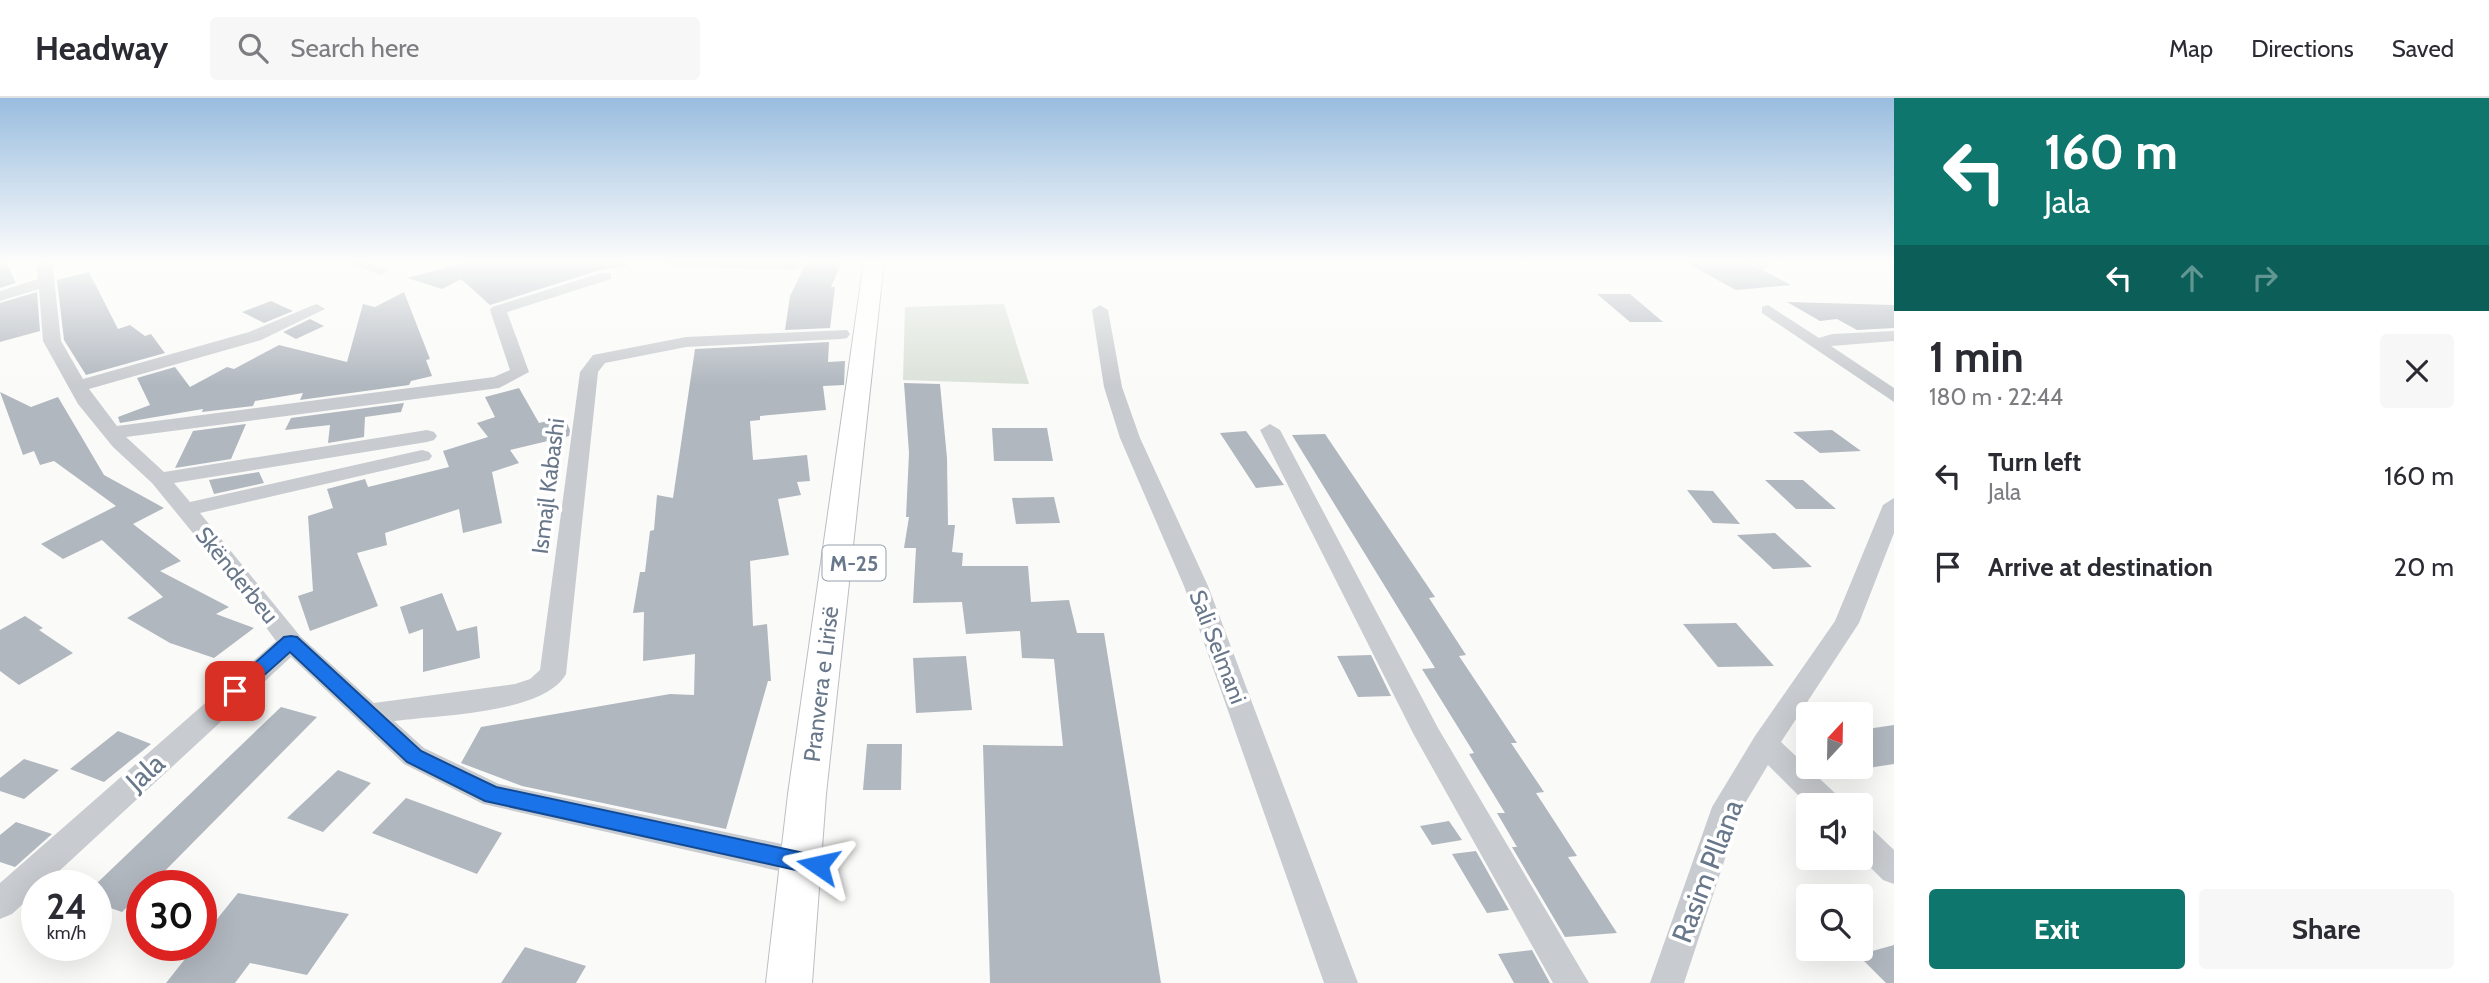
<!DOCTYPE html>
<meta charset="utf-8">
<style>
:root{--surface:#fff;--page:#f7f7f7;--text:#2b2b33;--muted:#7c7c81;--line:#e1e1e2;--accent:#0f766e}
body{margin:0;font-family:Cabin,sans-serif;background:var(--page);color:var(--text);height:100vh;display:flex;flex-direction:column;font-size:26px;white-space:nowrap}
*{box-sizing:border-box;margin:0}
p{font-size:23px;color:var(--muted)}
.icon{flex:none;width:38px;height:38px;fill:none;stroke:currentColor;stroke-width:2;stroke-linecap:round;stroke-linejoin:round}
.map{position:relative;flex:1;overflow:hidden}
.details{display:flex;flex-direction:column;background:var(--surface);width:595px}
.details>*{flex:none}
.top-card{background:#0f766e;color:#fff;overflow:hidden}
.needle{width:46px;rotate:22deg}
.tools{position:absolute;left:1796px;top:604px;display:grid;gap:14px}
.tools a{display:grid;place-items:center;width:77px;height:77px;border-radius:7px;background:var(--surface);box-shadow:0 7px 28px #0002;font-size:35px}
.speed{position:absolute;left:21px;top:772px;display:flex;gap:14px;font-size:35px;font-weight:700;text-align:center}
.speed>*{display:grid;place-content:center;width:91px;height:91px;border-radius:50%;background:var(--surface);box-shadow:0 7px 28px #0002;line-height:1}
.speed small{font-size:18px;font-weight:400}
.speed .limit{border:10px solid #d22;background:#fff;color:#111}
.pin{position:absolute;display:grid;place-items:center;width:60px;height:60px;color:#fff;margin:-30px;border-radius:14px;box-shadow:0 4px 10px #0006}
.me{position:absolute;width:77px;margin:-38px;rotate:281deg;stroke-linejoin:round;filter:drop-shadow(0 0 5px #0008)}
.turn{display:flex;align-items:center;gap:24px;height:147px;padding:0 35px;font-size:32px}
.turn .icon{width:91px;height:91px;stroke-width:2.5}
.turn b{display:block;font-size:49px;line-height:60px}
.lanes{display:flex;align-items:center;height:66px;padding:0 35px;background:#0003;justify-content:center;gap:35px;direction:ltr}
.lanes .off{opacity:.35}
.round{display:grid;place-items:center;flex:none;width:74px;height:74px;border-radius:7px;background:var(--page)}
.head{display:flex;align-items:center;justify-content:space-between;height:119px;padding:0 35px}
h1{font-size:42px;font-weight:700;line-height:52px}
.button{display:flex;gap:14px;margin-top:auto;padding:14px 35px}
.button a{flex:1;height:80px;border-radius:7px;background:var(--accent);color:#fff;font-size:28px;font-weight:700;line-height:80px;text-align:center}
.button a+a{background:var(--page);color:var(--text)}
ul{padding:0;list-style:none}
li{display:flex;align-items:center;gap:21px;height:91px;padding:0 35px}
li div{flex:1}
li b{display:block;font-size:26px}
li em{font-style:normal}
header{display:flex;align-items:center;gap:42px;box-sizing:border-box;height:98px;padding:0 35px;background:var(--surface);border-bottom:2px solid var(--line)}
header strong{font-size:33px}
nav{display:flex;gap:38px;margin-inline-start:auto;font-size:24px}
.search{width:490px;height:63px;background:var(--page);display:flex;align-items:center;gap:18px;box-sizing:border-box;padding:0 24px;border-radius:7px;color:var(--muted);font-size:26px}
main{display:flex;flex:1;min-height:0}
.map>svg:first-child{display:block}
.green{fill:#dbe2d9}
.building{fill:#b1b7bf}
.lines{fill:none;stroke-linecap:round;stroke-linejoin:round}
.major-casing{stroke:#bbbec3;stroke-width:2}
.minor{fill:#c8cbcf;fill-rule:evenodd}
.major{fill:#fff;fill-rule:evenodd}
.route{fill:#1a73e8;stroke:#114b97;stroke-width:2}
.labels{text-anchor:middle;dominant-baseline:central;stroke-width:7;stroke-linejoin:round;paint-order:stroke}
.shield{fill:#fff;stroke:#95a0ad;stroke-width:2}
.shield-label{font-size:21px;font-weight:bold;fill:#68778a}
.street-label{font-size:23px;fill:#68778a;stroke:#fff}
.near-street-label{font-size:28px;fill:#68778a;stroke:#fff}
</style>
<header>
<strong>Headway</strong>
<div class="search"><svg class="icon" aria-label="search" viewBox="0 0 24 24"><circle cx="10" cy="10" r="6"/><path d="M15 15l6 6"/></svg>Search here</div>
<nav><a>Map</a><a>Directions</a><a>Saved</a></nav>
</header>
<main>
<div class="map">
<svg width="1894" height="885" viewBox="0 0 1894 885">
<rect width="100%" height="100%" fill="#fafaf8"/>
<path class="green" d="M 1004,206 L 1029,286 L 903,282 L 905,209 Z"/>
<path class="building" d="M 0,163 L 6,163 L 16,185 L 0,190 Z
M 471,163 L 626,163 L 627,168 L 600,172 L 490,207 L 461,181 L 442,191 L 407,180 Z
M 807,163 L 842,163 L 831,189 L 835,189 L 830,230 L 785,232 L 790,198 Z
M 1683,163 L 1745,163 L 1791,187 L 1736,192 Z
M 89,174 L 118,231 L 130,227 L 145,238 L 151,236 L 165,255 L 86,277 L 64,242 L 57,182 Z
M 37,194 L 40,233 L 0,244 L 0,205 Z
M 404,194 L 430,261 L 426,262 L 432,278 L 411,283 L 409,287 L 300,302 L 303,295 L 255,303 L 253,308 L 202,314 L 203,311 L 120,325 L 118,319 L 150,307 L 137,280 L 175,269 L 190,289 L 227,269 L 234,271 L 279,247 L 347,264 L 363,206 L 375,209 Z
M 1597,196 L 1630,196 L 1663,224 L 1630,224 Z
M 271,203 L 293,213 L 264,225 L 242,214 Z
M 1787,204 L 1894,207 L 1894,230 L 1857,232 L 1837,221 L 1820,223 Z
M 310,221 L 324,228 L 296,241 L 283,234 Z
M 829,244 L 828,264 L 845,263 L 844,287 L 823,288 L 826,312 L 760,318 L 760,322 L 750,323 L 753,362 L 807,357 L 810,383 L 797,384 L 801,397 L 778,401 L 789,457 L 750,463 L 753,528 L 767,526 L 771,583 L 768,583 L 726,731 L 522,688 L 461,665 L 481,629 L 670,596 L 694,597 L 695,556 L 643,563 L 644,514 L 633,515 L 640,474 L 645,474 L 650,433 L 654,432 L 657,397 L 673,400 L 695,251 Z
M 904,285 L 940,286 L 947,360 L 948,427 L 955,427 L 952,454 L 963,455 L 962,468 L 1028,468 L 1031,504 L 1069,502 L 1077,535 L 1104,535 L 1161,885 L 990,885 L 983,647 L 1063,648 L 1054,561 L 1022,560 L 1020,533 L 966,536 L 962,504 L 913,505 L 916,450 L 904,450 L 909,419 L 906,419 L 909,355 Z
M 519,290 L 539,325 L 564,319 L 570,332 L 569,338 L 510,352 L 519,365 L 492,374 L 502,425 L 463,435 L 459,411 L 385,435 L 387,447 L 357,455 L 378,508 L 310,533 L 298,498 L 313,493 L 308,418 L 333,410 L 327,391 L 365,381 L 368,389 L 449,369 L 443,353 L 488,339 L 477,325 L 495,319 L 485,299 Z
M 0,294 L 31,309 L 58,299 L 104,377 L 164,410 L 133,426 L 181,463 L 160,473 L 229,509 L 216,516 L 254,530 L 214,560 L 170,545 L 127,520 L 163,499 L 102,442 L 63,461 L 41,446 L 116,408 L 54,363 L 40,367 L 34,353 L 23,357 Z
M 404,305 L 401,314 L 365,319 L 364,339 L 328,345 L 330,327 L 285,332 L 291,320 Z
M 246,326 L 231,361 L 175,370 L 193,333 Z
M 992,330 L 1047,330 L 1053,363 L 994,363 Z
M 1832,332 L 1861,353 L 1820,355 L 1793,334 Z
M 1246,333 L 1259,351 L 1284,387 L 1256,390 L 1220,335 Z
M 1325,336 L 1435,499 L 1429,500 L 1466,557 L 1459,558 L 1517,645 L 1511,645 L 1544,694 L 1536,695 L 1577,758 L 1568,759 L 1617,835 L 1565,839 L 1512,749 L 1517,749 L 1497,715 L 1505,715 L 1469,656 L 1474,655 L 1422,571 L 1435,570 L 1292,337 Z
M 259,374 L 264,385 L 214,396 L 209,382 Z
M 1765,382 L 1803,382 L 1836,411 L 1796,411 Z
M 1687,392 L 1713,393 L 1740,426 L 1713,425 Z
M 1054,399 L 1060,425 L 1016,426 L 1012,400 Z
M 1775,435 L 1812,469 L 1773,471 L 1737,437 Z
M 442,495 L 457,533 L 477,528 L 480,560 L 423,574 L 423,531 L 409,536 L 400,509 Z
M 25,518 L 43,530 L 39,532 L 73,555 L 19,587 L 0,573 L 0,532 Z
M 1736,525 L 1774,568 L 1718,569 L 1683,526 Z
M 1371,557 L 1391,598 L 1358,599 L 1337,558 Z
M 966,558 L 972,612 L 916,615 L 913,560 Z
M 281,609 L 317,619 L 150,788 L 142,788 L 142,795 L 122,814 L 96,805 L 96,786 Z
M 1894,627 L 1894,666 L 1868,670 L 1860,663 L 1860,632 Z
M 118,633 L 151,646 L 104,684 L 70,671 Z
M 867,646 L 902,646 L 901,692 L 863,692 Z
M 24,661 L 59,672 L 24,701 L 0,693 L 0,680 Z
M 338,672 L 371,685 L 323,734 L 287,720 Z
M 406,700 L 502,735 L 477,776 L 372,735 Z
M 1449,723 L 1462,742 L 1432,747 L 1420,728 Z
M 16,724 L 52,736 L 15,769 L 0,764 L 0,737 Z
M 1476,753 L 1509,812 L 1487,815 L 1452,756 Z
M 238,795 L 349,816 L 307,877 L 250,865 L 235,885 L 166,885 L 196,847 L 201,847 L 201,841 Z
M 1894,847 L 1894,885 L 1886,885 L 1858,857 Z
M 525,849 L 586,868 L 576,885 L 501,885 Z
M 1532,852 L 1550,885 L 1514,885 L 1498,856 Z"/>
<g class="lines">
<defs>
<path id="major" d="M 864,163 L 884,163 L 826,696 L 812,885 L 766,885 L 788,696 Z"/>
</defs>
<use href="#major" class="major-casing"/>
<path class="minor" d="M 37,163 L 52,163 L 61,243 L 83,281 L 249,234 L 311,208 L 317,206 L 325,211 L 261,242 L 89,291 L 117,328 L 494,279 L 510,272 L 490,212 L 492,209 L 601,175 L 611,175 L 611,181 L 507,214 L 529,274 L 499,290 L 126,339 L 164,374 L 427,332 L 434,334 L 437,338 L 434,342 L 427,344 L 174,385 L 190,404 L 422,352 L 429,354 L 432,358 L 429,362 L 200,415 L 300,538 L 374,605 L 515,586 L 530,581 L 540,572 L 580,274 L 593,257 L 686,239 L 847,232 L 850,236 L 847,240 L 841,241 L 686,249 L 605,265 L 598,274 L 566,576 C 544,616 437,617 394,623 L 424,650 L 499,686 L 810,752 L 821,756 L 826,766 L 821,776 L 810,780 L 483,706 L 404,666 L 291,559 L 43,788 L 37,788 L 37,793 L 12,816 L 0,821 L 0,785 L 276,543 L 233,484 L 152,385 L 113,349 L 78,306 L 43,243 L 39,191 L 0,203 L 0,193 L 38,181 Z
M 343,163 L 367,163 L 389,172 L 381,177 Z
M 663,163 L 797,163 L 803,167 L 795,172 L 671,168 Z
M 1747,163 L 1767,163 L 1771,167 L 1763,172 Z
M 1100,207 L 1108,212 L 1122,289 L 1140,340 L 1208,488 L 1358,885 L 1324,885 L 1184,488 L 1120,340 L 1104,289 L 1092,212 Z
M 1768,207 L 1819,240 L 1832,236 L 1894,233 L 1894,243 L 1831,248 L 1894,290 L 1894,304 L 1762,215 L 1762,209 Z
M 1270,326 L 1280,332 L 1438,630 L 1589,885 L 1553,885 L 1414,637 L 1260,332 Z
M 1894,400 L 1894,435 L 1859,525 L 1781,644 L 1838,698 L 1842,707 L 1808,707 L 1768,667 L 1741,712 L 1684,885 L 1650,885 L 1712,709 L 1755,638 L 1835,523 L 1883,407 Z
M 1860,726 L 1871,730 L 1894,752 L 1894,786 L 1883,782 L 1860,759 Z"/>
<use href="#major" class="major"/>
</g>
<linearGradient id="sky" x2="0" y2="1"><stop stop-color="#99bddf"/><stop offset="0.57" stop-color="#fdfdfc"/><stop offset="1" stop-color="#fdfdfc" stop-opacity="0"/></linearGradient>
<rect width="1894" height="287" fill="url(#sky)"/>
<path class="route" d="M 291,538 L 297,539 L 421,653 L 496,689 L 818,758 L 826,761 L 829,767 L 826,774 L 818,777 L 485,703 L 407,664 L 290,554 L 242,597 L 229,597 L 226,593 L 229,588 L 284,539 Z"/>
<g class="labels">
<rect class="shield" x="822.5" y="447.5" width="63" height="35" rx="5"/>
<g class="shield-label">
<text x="854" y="465">M-25</text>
</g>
<g class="street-label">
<text transform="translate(548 388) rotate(-83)">Ismajl Kabashi</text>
<text transform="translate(237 477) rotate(51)">Skënderbeu</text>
<text transform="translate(1218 549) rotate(69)">Sali Selmani</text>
<text transform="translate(821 586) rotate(-83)">Pranvera e Lirisë</text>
</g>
<g class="near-street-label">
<text transform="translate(145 674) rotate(-42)">Jala</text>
<text transform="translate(1707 773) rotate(-69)">Rasim Pllana</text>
</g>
</g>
</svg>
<div class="tools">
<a><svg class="needle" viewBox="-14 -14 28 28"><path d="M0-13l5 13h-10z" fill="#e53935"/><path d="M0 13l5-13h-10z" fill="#7c7c81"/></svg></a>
<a><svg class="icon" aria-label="sound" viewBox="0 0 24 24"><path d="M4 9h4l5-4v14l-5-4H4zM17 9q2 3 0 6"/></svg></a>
<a><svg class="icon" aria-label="search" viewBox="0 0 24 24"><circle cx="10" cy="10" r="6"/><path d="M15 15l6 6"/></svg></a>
</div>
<div class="speed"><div>24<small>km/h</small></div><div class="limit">30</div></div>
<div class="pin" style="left:235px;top:593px;background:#d93025"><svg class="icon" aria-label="arrive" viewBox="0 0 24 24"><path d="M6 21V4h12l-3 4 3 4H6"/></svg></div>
<svg class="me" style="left:818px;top:767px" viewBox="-20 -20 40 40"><path d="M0-17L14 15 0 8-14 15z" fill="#1a73e8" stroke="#fff" stroke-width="4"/></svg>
</div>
<section class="details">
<div class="top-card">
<div class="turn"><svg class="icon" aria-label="left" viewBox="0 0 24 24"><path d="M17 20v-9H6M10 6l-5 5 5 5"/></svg><div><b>160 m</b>Jala</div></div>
<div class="lanes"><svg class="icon" aria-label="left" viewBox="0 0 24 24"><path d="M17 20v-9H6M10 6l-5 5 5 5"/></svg><svg class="icon off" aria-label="ahead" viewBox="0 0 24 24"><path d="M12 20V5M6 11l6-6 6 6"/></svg><svg class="icon off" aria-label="right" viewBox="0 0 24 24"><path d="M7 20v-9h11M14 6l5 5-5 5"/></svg></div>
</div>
<div class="head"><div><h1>1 min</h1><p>180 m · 22:44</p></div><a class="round"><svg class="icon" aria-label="close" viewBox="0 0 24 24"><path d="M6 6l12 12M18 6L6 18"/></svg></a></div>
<ul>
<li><svg class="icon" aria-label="left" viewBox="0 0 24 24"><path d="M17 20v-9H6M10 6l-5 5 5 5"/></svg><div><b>Turn left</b><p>Jala</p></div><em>160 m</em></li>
<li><svg class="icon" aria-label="arrive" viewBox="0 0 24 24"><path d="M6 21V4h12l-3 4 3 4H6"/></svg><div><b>Arrive at destination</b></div><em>20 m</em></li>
</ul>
<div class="button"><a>Exit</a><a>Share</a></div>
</section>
</main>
